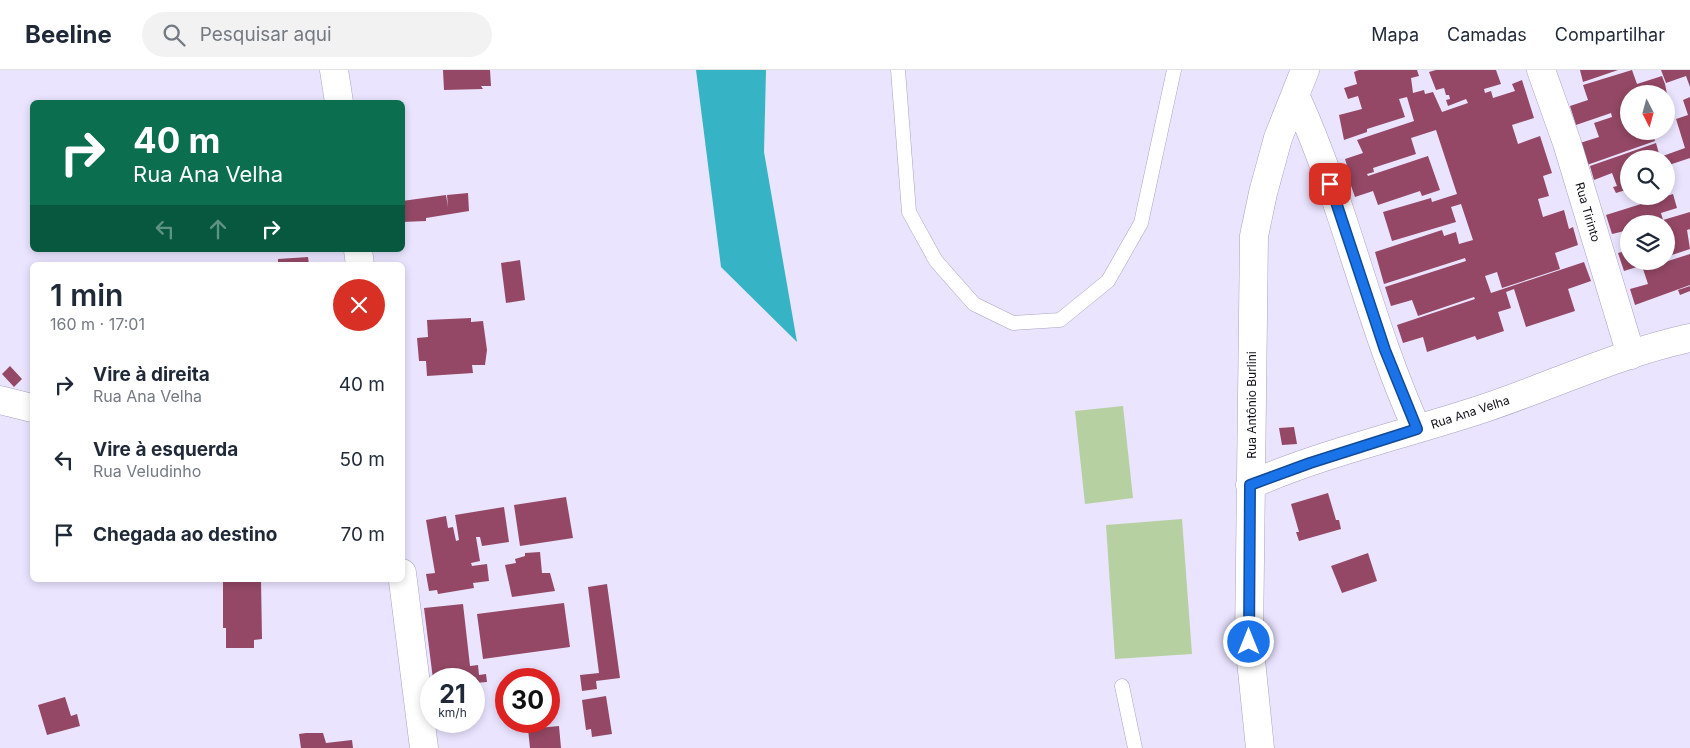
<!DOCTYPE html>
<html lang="pt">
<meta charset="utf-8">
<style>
:root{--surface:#fff;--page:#f2f2f3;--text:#1f2937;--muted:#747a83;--line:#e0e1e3}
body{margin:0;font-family:Inter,sans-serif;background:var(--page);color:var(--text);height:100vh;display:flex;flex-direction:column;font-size:19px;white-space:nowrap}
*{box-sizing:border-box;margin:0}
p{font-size:16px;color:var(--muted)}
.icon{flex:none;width:28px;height:28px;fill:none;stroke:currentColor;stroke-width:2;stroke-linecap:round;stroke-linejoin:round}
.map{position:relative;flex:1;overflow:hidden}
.drawer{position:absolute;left:30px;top:192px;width:375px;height:320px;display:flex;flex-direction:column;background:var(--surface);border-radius:8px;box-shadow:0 2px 8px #0003}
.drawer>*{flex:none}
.top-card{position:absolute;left:30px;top:30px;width:375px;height:152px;border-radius:8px;box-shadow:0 2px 8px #0003;background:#0b6e4f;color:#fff;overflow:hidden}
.needle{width:32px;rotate:174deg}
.fabs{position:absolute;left:1620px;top:15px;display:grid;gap:10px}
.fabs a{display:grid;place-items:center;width:55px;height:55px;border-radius:50%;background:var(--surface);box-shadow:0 2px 8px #0003;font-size:25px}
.speed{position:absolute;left:420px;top:598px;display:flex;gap:10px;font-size:25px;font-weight:700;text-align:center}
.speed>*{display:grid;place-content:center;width:65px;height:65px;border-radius:50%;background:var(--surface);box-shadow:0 2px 8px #0003;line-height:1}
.speed small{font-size:12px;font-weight:400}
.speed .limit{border:8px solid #d22;background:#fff;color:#111}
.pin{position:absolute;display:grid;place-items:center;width:42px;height:42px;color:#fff;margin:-21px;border-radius:10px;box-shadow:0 2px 8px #0006}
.me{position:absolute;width:55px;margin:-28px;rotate:0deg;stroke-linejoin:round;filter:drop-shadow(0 0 4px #0008)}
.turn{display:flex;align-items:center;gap:18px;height:105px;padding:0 20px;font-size:22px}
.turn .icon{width:65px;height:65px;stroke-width:2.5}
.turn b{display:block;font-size:35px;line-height:42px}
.lanes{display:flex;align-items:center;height:48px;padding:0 20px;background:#0003;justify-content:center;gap:25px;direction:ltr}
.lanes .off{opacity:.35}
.round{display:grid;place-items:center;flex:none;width:52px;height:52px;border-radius:26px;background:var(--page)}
.overview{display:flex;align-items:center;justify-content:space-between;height:85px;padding:0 20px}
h1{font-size:30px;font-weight:600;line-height:38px}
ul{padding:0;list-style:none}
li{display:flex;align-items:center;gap:15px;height:75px;padding:0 20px}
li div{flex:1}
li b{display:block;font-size:19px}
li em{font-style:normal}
header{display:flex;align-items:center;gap:30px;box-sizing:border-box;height:70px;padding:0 25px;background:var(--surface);border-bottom:1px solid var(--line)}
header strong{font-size:24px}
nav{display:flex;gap:28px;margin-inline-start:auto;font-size:18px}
.search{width:350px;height:45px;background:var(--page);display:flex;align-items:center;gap:12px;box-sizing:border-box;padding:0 18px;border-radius:28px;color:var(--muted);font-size:19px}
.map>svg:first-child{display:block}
.green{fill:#b7d0a2}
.water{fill:#37b3c6}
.building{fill:#944865}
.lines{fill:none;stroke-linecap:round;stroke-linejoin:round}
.service-casing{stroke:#a9a2c2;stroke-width:15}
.minor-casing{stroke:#a9a2c2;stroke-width:29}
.service{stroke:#fff;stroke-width:14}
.minor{stroke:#fff;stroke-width:28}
.route-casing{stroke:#114b97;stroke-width:12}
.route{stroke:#1a73e8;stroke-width:9}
.labels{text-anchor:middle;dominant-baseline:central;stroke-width:5;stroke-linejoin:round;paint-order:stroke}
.street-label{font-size:12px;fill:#120f1a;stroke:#fff}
</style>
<header>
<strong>Beeline</strong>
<div class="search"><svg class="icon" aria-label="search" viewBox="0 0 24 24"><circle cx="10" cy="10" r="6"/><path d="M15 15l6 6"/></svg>Pesquisar aqui</div>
<nav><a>Mapa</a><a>Camadas</a><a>Compartilhar</a></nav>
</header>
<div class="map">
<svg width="1690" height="678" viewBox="0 0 1690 678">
<rect width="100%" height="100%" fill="#eae4ff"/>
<path class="green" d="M 1123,336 L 1133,428 L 1085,434 L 1075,341 Z
M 1182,449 L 1192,584 L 1115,589 L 1106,455 Z"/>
<path class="water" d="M 696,0 L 766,0 L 764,82 L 797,272 L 721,197 Z"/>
<path class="building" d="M 443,0 L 490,0 L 491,16 L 481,16 L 483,19 L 444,20 Z
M 1359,0 L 1417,0 L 1419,6 L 1411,8 L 1413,23 L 1424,20 L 1425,24 L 1433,22 L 1442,42 L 1468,33 L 1466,29 L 1448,36 L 1446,30 L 1450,29 L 1449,25 L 1446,25 L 1444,18 L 1436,20 L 1429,2 L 1436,0 L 1496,0 L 1501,14 L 1484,19 L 1485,23 L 1491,21 L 1493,28 L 1515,21 L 1512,14 L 1522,10 L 1534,48 L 1512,55 L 1518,74 L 1540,66 L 1552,103 L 1543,106 L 1549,126 L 1538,129 L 1543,147 L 1564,140 L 1569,159 L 1573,157 L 1578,175 L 1555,183 L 1560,199 L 1502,218 L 1497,202 L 1485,206 L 1491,223 L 1584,192 L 1591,211 L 1568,219 L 1575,241 L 1526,257 L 1514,219 L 1506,222 L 1511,238 L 1498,242 L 1504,261 L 1477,270 L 1475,266 L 1427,282 L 1423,267 L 1403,273 L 1397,255 L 1475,229 L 1474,227 L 1418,246 L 1412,230 L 1391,236 L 1385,217 L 1466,191 L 1465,188 L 1384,214 L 1375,182 L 1442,160 L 1444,166 L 1456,162 L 1459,174 L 1473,170 L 1461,134 L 1451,137 L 1456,152 L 1392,171 L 1383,142 L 1431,128 L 1432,132 L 1457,124 L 1436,60 L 1411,68 L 1416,84 L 1373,98 L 1374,102 L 1367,104 L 1368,106 L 1428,86 L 1440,120 L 1422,126 L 1420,121 L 1378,135 L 1373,121 L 1355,127 L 1349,110 L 1351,109 L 1345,89 L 1363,83 L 1357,70 L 1414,51 L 1407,27 L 1399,29 L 1405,47 L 1367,59 L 1367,62 L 1344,70 L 1339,45 L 1362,39 L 1358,26 L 1348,29 L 1344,18 L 1357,14 L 1354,2 Z
M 1580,0 L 1618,0 L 1583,12 Z
M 1632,0 L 1637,14 L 1662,6 L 1665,14 L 1667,24 L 1629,24 L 1629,61 L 1652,61 L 1655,71 L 1587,95 L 1580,73 L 1599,67 L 1594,53 L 1612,47 L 1611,43 L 1576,55 L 1570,36 L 1588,30 L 1583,15 Z
M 1661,0 L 1690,0 L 1690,17 L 1686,6 L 1666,13 Z
M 1690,27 L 1690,88 L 1666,96 L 1666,89 L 1629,89 L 1629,119 L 1616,123 L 1613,117 L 1617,116 L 1612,103 L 1594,110 L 1590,96 L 1656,73 L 1660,87 L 1685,78 L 1676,49 L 1688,45 L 1683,30 Z
M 468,123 L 469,141 L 426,148 L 426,151 L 402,152 L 402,131 L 446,125 L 448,137 L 447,125 Z
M 1673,124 L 1677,138 L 1661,143 L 1663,150 L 1690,142 L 1690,159 L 1687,160 L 1690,179 L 1666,187 L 1666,154 L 1656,154 L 1656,152 L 1629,154 L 1629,160 L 1612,164 L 1606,145 Z
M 1629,180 L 1629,191 L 1653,192 L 1624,201 L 1618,183 Z
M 1690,184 L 1690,215 L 1635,235 L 1630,219 L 1648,214 L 1643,199 Z
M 308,187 L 309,195 L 278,195 L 278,189 Z
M 520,190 L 525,230 L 506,233 L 501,193 Z
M 1690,216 L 1690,221 L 1680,225 L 1678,220 Z
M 471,248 L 471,252 L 483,251 L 487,280 L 485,295 L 472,295 L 473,303 L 427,306 L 426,291 L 419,291 L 417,268 L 428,267 L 427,250 Z
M 10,296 L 22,309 L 14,317 L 2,304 Z
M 1294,357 L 1297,374 L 1282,375 L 1279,358 Z
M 1328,423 L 1336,450 L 1339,450 L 1341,459 L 1299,471 L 1296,462 L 1299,462 L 1291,434 Z
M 566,427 L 573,468 L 520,476 L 514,435 Z
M 504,437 L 509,472 L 482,476 L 480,467 L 476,467 L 480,491 L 471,493 L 472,496 L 487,494 L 489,511 L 473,513 L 474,518 L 438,524 L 437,520 L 429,521 L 426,504 L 435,503 L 426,450 L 446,446 L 448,458 L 453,457 L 456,471 L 459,470 L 455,445 Z
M 540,482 L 542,503 L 550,503 L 555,521 L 512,527 L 505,495 L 516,493 L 515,489 L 525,486 L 525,483 Z
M 1368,483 L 1377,511 L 1342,523 L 1331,496 Z
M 223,510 L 261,510 L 262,569 L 254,570 L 254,578 L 226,578 L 226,558 L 223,558 Z
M 607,514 L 620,608 L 596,611 L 597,619 L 582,621 L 580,605 L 599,603 L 588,517 Z
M 564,533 L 570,577 L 483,589 L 477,544 Z
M 463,534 L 470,596 L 478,595 L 479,605 L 486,604 L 487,612 L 474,613 L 474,609 L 433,609 L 424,538 Z
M 606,626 L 612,664 L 592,667 L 591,659 L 586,660 L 582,630 Z
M 65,627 L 71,646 L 77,644 L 80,656 L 47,665 L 38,635 Z
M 559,656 L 561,678 L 530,678 L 528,659 Z
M 306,663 L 323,663 L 326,673 L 352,670 L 353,678 L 301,678 L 299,664 Z"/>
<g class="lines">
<defs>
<path id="service" d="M 898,0 L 909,142 L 936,191 L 974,234 L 1013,253 L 1060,250 L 1108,211 L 1141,153 L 1174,0
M 1122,616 L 1135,678"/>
<path id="minor" d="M 334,0 L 339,32
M 1541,0 L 1567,73 L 1631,285
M 1296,27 C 1345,134 1368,251 1417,359
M 358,180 L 360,195
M 0,330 L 32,338
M 1250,415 C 1325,382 1407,364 1485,338 C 1553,315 1620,283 1690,268
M 402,503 L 424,678
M 1260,678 L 1249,571 L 1254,166 L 1263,123 L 1278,68 L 1305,0"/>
</defs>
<use href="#service" class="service-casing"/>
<use href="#minor" class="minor-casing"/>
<use href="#service" class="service"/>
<use href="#minor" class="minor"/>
</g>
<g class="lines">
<defs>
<path id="route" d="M 1249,572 L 1250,415 L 1310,393 L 1417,359 L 1385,280 L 1330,114"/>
</defs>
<use href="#route" class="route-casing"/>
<use href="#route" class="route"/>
</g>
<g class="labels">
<g class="street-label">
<text transform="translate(1588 142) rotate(74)">Rua Tirinto</text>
<text transform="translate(1251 335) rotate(-90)">Rua Antônio Burlini</text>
<text transform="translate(1470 342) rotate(-18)">Rua Ana Velha</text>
</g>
</g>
</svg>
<div class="fabs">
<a><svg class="needle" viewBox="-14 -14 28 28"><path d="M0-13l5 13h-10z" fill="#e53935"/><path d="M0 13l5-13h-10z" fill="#747a83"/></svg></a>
<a><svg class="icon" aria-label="search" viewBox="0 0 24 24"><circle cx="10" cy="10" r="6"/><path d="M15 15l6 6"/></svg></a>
<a><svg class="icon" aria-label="layers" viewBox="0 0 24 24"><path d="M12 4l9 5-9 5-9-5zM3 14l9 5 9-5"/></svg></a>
</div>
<div class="speed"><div>21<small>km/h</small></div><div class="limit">30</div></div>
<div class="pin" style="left:1330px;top:114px;background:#d93025"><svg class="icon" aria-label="arrive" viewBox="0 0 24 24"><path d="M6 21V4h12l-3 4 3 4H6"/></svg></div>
<svg class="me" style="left:1249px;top:572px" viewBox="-20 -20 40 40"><circle r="17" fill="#1a73e8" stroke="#fff" stroke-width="3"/><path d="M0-11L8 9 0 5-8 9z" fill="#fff"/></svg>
<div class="top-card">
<div class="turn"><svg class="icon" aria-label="right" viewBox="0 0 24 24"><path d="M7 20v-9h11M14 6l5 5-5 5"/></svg><div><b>40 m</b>Rua Ana Velha</div></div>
<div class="lanes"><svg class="icon off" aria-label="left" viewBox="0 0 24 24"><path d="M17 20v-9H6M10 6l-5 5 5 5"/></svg><svg class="icon off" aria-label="ahead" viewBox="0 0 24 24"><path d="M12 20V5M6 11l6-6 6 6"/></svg><svg class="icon" aria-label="right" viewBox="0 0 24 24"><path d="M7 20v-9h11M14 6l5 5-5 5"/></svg></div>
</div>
<section class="drawer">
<div class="overview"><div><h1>1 min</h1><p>160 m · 17:01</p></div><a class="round" style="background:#d93025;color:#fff"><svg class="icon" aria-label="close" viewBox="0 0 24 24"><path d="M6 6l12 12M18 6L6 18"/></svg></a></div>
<ul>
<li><svg class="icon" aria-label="right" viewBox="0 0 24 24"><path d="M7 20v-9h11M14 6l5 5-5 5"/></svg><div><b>Vire à direita</b><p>Rua Ana Velha</p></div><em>40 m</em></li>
<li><svg class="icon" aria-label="left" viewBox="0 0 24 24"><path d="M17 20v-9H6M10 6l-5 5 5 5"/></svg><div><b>Vire à esquerda</b><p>Rua Veludinho</p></div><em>50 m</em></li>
<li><svg class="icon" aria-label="arrive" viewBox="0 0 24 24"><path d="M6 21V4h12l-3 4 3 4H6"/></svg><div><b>Chegada ao destino</b></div><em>70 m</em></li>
</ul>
</section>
</div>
